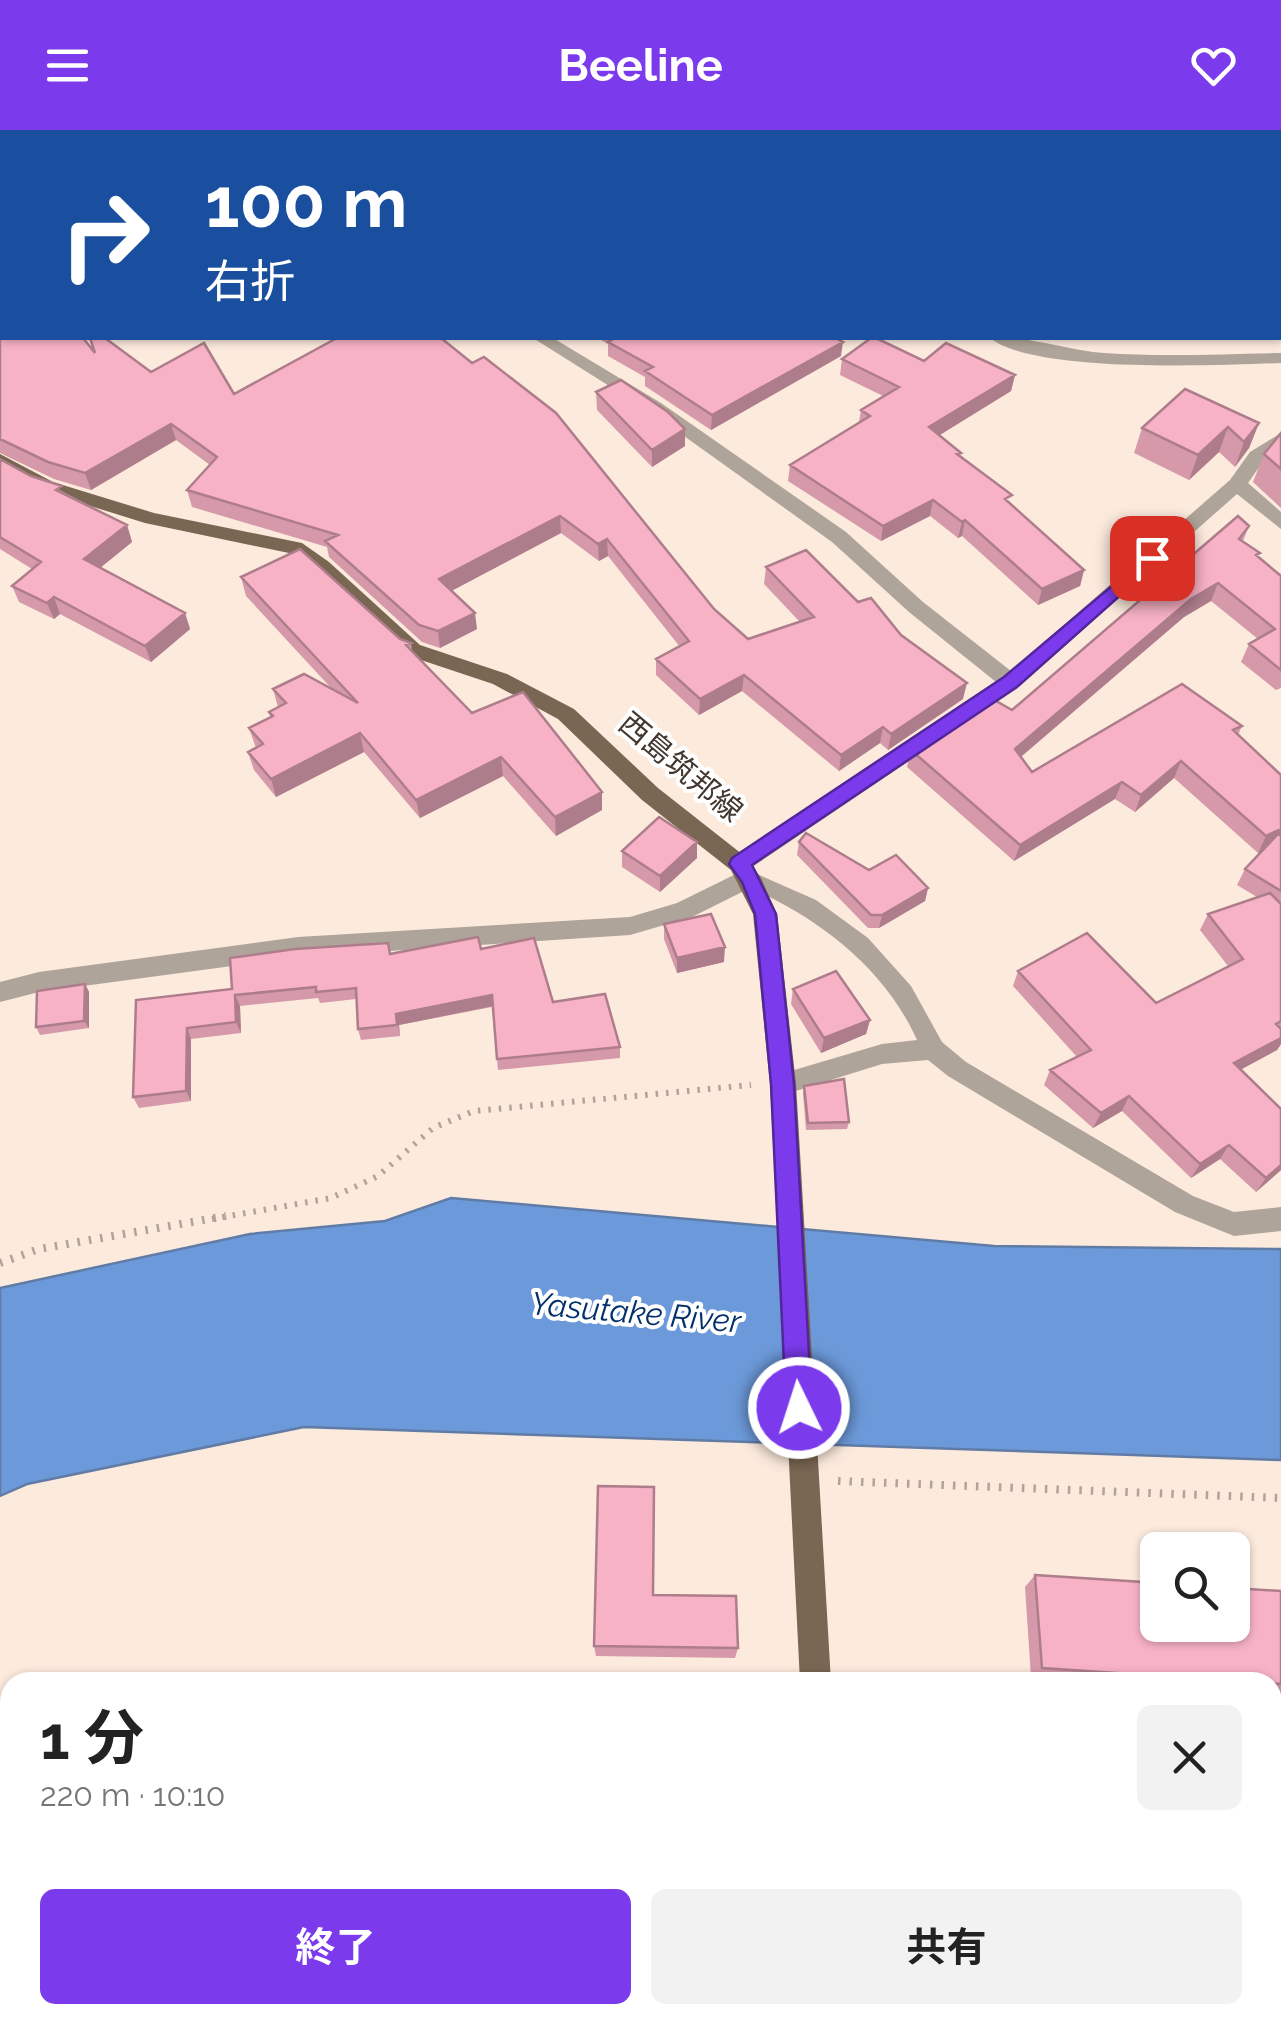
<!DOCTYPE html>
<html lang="ja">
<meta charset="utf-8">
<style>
:root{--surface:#fff;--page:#f2f2f2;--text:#222;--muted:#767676;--accent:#7c3aed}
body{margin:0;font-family:Raleway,"Noto Sans JP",sans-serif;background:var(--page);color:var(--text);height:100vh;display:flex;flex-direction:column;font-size:38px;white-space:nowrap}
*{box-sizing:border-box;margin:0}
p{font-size:32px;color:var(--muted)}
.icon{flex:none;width:55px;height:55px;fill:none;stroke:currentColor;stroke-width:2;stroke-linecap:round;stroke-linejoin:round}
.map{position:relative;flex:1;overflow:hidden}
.details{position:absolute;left:0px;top:1542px;width:1282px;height:352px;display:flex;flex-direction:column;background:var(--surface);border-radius:30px 30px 0 0;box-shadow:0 2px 8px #0004}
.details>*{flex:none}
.hud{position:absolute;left:0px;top:0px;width:1282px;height:210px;box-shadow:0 2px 8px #0004;background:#1a4fa0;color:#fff;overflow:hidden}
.controls{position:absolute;left:1140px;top:1402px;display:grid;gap:20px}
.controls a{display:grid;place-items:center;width:110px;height:110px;border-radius:15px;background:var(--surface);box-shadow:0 2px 8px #0004;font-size:50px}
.pin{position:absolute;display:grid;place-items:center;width:85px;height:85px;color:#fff;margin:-42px;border-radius:20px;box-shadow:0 5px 15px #0006}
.me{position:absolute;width:110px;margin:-55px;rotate:356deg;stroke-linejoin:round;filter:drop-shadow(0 0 8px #0008)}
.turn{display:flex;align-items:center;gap:35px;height:210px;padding:0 40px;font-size:45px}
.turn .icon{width:130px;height:130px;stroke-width:2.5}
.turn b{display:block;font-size:70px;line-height:85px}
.round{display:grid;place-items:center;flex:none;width:105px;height:105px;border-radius:15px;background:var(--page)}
.summary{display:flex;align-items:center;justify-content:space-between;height:170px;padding:0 40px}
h1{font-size:60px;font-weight:700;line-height:75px}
.action{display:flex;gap:20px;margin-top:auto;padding:20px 40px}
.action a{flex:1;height:115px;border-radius:15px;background:var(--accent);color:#fff;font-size:40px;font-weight:700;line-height:115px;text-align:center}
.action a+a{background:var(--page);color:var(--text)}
header{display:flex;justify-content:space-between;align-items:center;height:130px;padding:0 40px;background:var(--accent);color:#fff;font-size:45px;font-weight:700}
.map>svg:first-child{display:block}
.built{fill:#fde0ca}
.green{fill:#bcc28b}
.water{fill:#6c99d9;stroke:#607ca6;stroke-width:2.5}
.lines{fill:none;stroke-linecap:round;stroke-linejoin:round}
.stream{fill:#607ca6;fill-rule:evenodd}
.path-far1{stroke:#b2a297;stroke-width:6;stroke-dasharray:2.5 8;stroke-linecap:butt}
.path{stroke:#b2a297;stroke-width:8;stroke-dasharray:2.5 9;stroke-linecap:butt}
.minor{fill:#afa499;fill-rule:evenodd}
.major{fill:#7a6753;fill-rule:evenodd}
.wall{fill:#d599aa}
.shaded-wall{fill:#ae7d8b}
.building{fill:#f8b2c6;stroke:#ae7d8b;stroke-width:2.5}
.route{fill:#7c3aed;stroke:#51269a;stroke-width:2.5}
.labels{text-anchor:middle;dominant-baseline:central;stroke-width:8;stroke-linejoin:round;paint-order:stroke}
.street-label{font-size:30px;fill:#43372f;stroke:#fff}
.water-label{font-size:32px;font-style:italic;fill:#033069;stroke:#fff}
</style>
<header><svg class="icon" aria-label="menu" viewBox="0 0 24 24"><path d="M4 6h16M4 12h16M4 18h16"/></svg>Beeline<svg class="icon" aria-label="heart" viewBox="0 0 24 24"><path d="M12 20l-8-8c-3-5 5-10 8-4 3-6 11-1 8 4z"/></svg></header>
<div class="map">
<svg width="1281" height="1894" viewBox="0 0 1281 1894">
<rect width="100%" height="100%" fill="#fceadd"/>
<path class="built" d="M 10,1881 L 10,1885 L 818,1885 L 819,1894 L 0,1894 L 0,1886 Z"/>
<path class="green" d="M 1273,1701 L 1281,1702 L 1281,1894 L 885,1894 L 884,1885 L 1272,1885 Z"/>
<path class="water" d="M 451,1068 L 994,1116 L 1281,1119 L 1281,1330 L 304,1297 L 27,1354 L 0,1366 L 0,1158 L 250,1104 L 385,1091 Z"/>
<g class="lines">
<path class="stream" d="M 1272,1649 L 1281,1650 L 1281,1666 L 1272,1665 Z
M 10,1849 L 10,1867 L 0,1871 L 0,1853 Z"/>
<path class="path-far1" d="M 212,1089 L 331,1068 L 378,1046 L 433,998 L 474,981 L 751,955"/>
<path class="path" d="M 0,1133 L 39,1119 L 226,1086
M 838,1351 L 1281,1368"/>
<path class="minor" d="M 491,0 L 511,0 L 513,2 L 493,2 Z
M 1082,0 L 1106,0 L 1108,2 L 1084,2 Z
M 1280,80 L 1281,80 L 1281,91 L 1280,91 Z
M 533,208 L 553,208 L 661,273 L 846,402 L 923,472 L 1011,541 L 1230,350 L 1250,322 L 1281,303 L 1281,318 L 1264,330 L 1248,353 L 1281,382 L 1281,399 L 1237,364 L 1018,557 L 748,740 L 816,770 L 868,808 L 911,856 L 942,912 L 966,932 L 1193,1066 L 1234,1082 L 1281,1077 L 1281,1101 L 1234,1106 L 1175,1082 L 948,946 L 928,930 L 882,934 L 783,965 L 774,962 L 770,954 L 774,946 L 882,914 L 917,910 C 885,839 821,789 750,758 L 692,787 L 630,805 L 298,827 L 39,862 L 0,872 L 0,852 L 39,842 L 298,807 L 630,787 L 677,773 L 740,742 L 731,740 L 728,734 L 731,728 L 996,552 L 909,482 L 832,412 L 649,281 Z
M 990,208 C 1028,205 1066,220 1104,223 C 1163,227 1222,224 1281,223 L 1281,233 C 1220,235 1035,244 990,208 Z
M 1272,1600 L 1281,1601 L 1281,1633 L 1272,1632 Z
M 10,1782 L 10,1817 L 0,1821 L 0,1786 Z"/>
<path class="major" d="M 0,81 L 2,81 L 2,91 L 0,91 Z
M 0,324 L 53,352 L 154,383 L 302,413 L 329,432 L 420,515 L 507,544 L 574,579 L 658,658 L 747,728 L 761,748 L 777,784 L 796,954 L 831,1552 L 800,1552 L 770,954 L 753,784 L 731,740 L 642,670 L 558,589 L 493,554 L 406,525 L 315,442 L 289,423 L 145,393 L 39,360 L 0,338 Z
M 831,1885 L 865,1885 L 866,1894 L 832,1894 Z"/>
</g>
<path class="wall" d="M 0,103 L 95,223 L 151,242 L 234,264 L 337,208 L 714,479 L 748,509 L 800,492 L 764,454 L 766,437 L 858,472 L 901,505 L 963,569 L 888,620 L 880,613 L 839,641 L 742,561 L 699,585 L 656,545 L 656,529 L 680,517 L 608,426 L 599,431 L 561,403 L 451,461 L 477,499 L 440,518 L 422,512 L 329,427 L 327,417 L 192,377 L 187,360 L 210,335 L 176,310 L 91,360 L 54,349 L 0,323 Z
M 597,208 L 835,208 L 841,226 L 711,300 L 645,256 L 645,247 L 608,226 L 608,214 Z
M 842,229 L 924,231 L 1015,245 L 1011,261 L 939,305 L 961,323 L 960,326 L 1010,374 L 1084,440 L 1080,456 L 1038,475 L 962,406 L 958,408 L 930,386 L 881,411 L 788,351 L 790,335 L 859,292 L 861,280 L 883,266 L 840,245 Z
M 596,262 L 685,299 L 685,316 L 652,337 L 597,280 Z
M 1259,293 L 1249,318 L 1235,337 L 1219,322 L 1189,350 L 1134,323 L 1142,298 Z
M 1281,303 L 1281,378 L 1253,352 L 1264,324 Z
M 0,329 L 127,395 L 132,412 L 100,438 L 185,483 L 190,499 L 151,532 L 60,484 L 54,489 L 19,472 L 12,456 L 32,439 L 0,419 Z
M 1249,396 L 1243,411 L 1258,427 L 1281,446 L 1281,558 L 1276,560 L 1241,532 L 1249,514 L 1258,509 L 1211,471 L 1184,487 L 1021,627 L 1032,642 L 1242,596 L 1238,605 L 1281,645 L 1281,914 L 1277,920 L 1240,940 L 1281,979 L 1281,1040 L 1256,1062 L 1220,1029 L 1191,1048 L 1122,981 L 1093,998 L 1044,955 L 1050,940 L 1077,927 L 1013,856 L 1018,841 L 1156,873 L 1228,836 L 1200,800 L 1208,784 L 1257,767 L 1237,755 L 1245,739 L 1263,720 L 1258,723 L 1174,648 L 1135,682 L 1115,669 L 1014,731 L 907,637 L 911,620 L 1012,580 Z
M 241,447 L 411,513 L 412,522 L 472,583 L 602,662 L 602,680 L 556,706 L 503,646 L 420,688 L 364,622 L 276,667 L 254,640 L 248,622 L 256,618 L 249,598 L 270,587 L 269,582 L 278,577 L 273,559 L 332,559 L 246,466 Z
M 799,712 L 869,740 L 928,758 L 925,771 L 879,798 L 868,798 L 797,725 Z
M 622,721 L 697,728 L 660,762 L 622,737 Z
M 664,794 L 724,832 L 677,843 L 664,809 Z
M 481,819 L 553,872 L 620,917 L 620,928 L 498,940 L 492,877 L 399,895 L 400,906 L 361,910 L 358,899 L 356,869 L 320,873 L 318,868 L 240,876 L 241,903 L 191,909 L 191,971 L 139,978 L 133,967 L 136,870 L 232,859 L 391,824 Z
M 85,854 L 89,862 L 89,898 L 40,905 L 36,897 Z
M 793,859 L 870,890 L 866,904 L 821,923 L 791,874 Z
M 804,956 L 849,992 L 847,999 L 806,1000 L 803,963 Z
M 1035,1445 L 1281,1461 L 1281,1564 L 1272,1564 L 1272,1552 L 1107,1552 L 1031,1547 L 1025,1457 Z
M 653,1465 L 738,1518 L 735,1528 L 596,1526 L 594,1516 Z"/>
<path class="shaded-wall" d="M 133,0 L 150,0 L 148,2 L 131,2 Z
M 843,212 L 841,226 L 711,300 L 712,285 Z
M 1015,245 L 1011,261 L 927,313 L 929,297 Z
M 1259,293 L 1249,318 L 1235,337 L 1244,312 Z
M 171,294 L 176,310 L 91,360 L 85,343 Z
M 1228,297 L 1219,322 L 1189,350 L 1198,325 Z
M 685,299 L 685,316 L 652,337 L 652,320 Z
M 933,370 L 930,386 L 881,411 L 883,396 Z
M 560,386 L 561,403 L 442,466 L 439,449 Z
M 965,390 L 962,406 L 958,408 L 962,392 Z
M 127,395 L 132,412 L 90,446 L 84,429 Z
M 607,409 L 608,426 L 599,431 L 598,414 Z
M 1084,440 L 1080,456 L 1038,475 L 1042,459 Z
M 1218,453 L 1211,471 L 1184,487 L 1010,636 L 1015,619 L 1191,469 Z
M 54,467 L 60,484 L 54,489 L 47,473 Z
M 185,483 L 190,499 L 151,532 L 145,516 Z
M 475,483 L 477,499 L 440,518 L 438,501 Z
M 744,545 L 742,561 L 699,585 L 700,569 Z
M 967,553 L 963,569 L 888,620 L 891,604 Z
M 883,597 L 880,613 L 839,641 L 841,625 Z
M 360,603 L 364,622 L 276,667 L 271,649 Z
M 501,627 L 503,646 L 420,688 L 416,670 Z
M 1181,631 L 1174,648 L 1135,682 L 1141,665 Z
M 1122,652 L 1115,669 L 1014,731 L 1020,715 Z
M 602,662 L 602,680 L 556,706 L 555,687 Z
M 1281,699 L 1281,712 L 1258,723 L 1266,706 Z
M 697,712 L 697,728 L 660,762 L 660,746 Z
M 928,758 L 925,771 L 879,798 L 882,785 Z
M 725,817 L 724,832 L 677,843 L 677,828 Z
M 85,854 L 89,862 L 89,898 L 84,891 Z
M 235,865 L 240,876 L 241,903 L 236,892 Z
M 492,865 L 493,876 L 399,895 L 400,906 L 396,884 Z
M 870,890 L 866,904 L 821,923 L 824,908 Z
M 187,898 L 191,909 L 191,971 L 186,961 Z
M 1281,908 L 1281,914 L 1277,920 L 1225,948 L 1234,933 Z
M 1129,966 L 1122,981 L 1093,998 L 1101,983 Z
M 1229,1015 L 1220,1029 L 1191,1048 L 1200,1034 Z
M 1281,1035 L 1281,1040 L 1256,1062 L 1266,1048 Z
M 206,1885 L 222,1885 L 224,1894 L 209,1894 Z
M 434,1885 L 441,1885 L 441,1894 L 434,1894 Z"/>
<path class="building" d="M 87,0 L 133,0 L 131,2 L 85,2 Z
M 231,0 L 243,0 L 245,2 L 220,2 Z
M 0,103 L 2,106 L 2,208 L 83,208 L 95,223 L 90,208 L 105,208 L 151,242 L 204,213 L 234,264 L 337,208 L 441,208 L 472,233 L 484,227 L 556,283 L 714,479 L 748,509 L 814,487 L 766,437 L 806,420 L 858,472 L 871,468 L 901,505 L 967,553 L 891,604 L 883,597 L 841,625 L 744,545 L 700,569 L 656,529 L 689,511 L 607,409 L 598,414 L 560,386 L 439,449 L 475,483 L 438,501 L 419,495 L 325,411 L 338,405 L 187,360 L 217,327 L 171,294 L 85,343 L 48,332 L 0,309 Z
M 615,208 L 835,208 L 843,212 L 712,285 L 645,241 L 653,237 L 608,212 Z
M 871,208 L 876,208 L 924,231 L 946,213 L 1015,245 L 929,297 L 961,323 L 957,324 L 1012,365 L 1005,369 L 1084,440 L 1042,459 L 965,390 L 962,392 L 933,370 L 883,396 L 790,335 L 870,286 L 861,280 L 899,257 L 842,229 Z
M 621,250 L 668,282 L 685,299 L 652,320 L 596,262 Z
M 1185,259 L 1259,293 L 1244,312 L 1228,297 L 1198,325 L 1142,298 Z
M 1281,303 L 1281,339 L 1264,324 Z
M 0,329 L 31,346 L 62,356 L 56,360 L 127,395 L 84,429 L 185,483 L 145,516 L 54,467 L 47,473 L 12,456 L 41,432 L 0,407 Z
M 1238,386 L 1249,396 L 1239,409 L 1260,423 L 1256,425 L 1281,446 L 1281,540 L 1249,514 L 1275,499 L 1218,453 L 1191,469 L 1015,619 L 1032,642 L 1182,554 L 1242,596 L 1233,600 L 1281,645 L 1281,699 L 1266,706 L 1181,631 L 1141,665 L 1122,652 L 1020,715 L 911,620 L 989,567 L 1012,580 Z
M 300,419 L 400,509 L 411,513 L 406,515 L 472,583 L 523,562 L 602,662 L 555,687 L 501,627 L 416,670 L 360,603 L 271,649 L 248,622 L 263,614 L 249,598 L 273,586 L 269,582 L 286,573 L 273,559 L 304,544 L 358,573 L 241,447 Z
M 659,687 L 697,712 L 660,746 L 622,721 Z
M 806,703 L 869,740 L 896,725 L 928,758 L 882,785 L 871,785 L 799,712 Z
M 1278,704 L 1281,706 L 1281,761 L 1245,739 Z
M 1270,763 L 1281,774 L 1281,891 L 1276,894 L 1281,899 L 1281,908 L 1234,933 L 1281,979 L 1281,1035 L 1266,1048 L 1229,1015 L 1200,1034 L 1129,966 L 1101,983 L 1050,940 L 1091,920 L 1018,841 L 1087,803 L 1156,873 L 1243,829 L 1208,784 Z
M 711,784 L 725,817 L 677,828 L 664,794 Z
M 478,807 L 481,819 L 534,808 L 553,872 L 605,864 L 620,917 L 497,929 L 492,865 L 396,884 L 397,895 L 358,899 L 356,858 L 316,862 L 316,857 L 235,865 L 236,892 L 187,898 L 186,961 L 133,967 L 136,870 L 232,859 L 230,828 L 295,819 L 388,813 L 390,824 Z
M 836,841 L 870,890 L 824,908 L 793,859 Z
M 85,854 L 84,891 L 36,897 L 37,861 Z
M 844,949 L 849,992 L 808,993 L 804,956 Z
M 598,1356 L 654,1357 L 653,1465 L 736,1466 L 738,1518 L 594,1516 Z
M 1035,1445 L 1158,1453 L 1158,1495 L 1232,1495 L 1232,1458 L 1281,1461 L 1281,1554 L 1042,1538 Z
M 31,1885 L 206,1885 L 209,1894 L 13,1894 Z
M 273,1885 L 434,1885 L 434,1894 L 272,1894 Z"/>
<path class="route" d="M 1152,422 L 1161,428 L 1158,432 L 1017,557 L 752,735 L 776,784 L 794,954 L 812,1278 L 808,1286 L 799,1290 L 790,1286 L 786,1278 L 771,954 L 755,784 L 742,752 L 729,734 L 732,728 L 1004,547 Z"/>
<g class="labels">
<g class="street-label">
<text transform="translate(681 637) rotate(40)">西島筑邦線</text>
</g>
<g class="water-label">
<text transform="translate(636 1182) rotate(5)">Yasutake River</text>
</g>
</g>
</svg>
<div class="controls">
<a><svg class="icon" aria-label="search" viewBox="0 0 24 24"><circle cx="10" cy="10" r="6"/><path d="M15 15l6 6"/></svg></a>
</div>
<div class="pin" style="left:1152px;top:428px;background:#d93025"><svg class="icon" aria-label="arrive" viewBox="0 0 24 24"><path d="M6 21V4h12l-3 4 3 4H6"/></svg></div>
<svg class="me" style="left:799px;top:1278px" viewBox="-20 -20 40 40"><circle r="17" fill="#7c3aed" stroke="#fff" stroke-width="3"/><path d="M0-11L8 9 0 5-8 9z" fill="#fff"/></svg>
<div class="hud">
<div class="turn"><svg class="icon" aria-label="right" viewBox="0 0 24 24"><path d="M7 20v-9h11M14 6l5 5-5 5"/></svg><div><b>100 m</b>右折</div></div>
</div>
<section class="details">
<div class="summary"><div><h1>1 分</h1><p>220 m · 10:10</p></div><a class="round"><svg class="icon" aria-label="close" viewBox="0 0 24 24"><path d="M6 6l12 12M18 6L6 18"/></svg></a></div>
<div class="action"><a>終了</a><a>共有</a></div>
</section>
</div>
